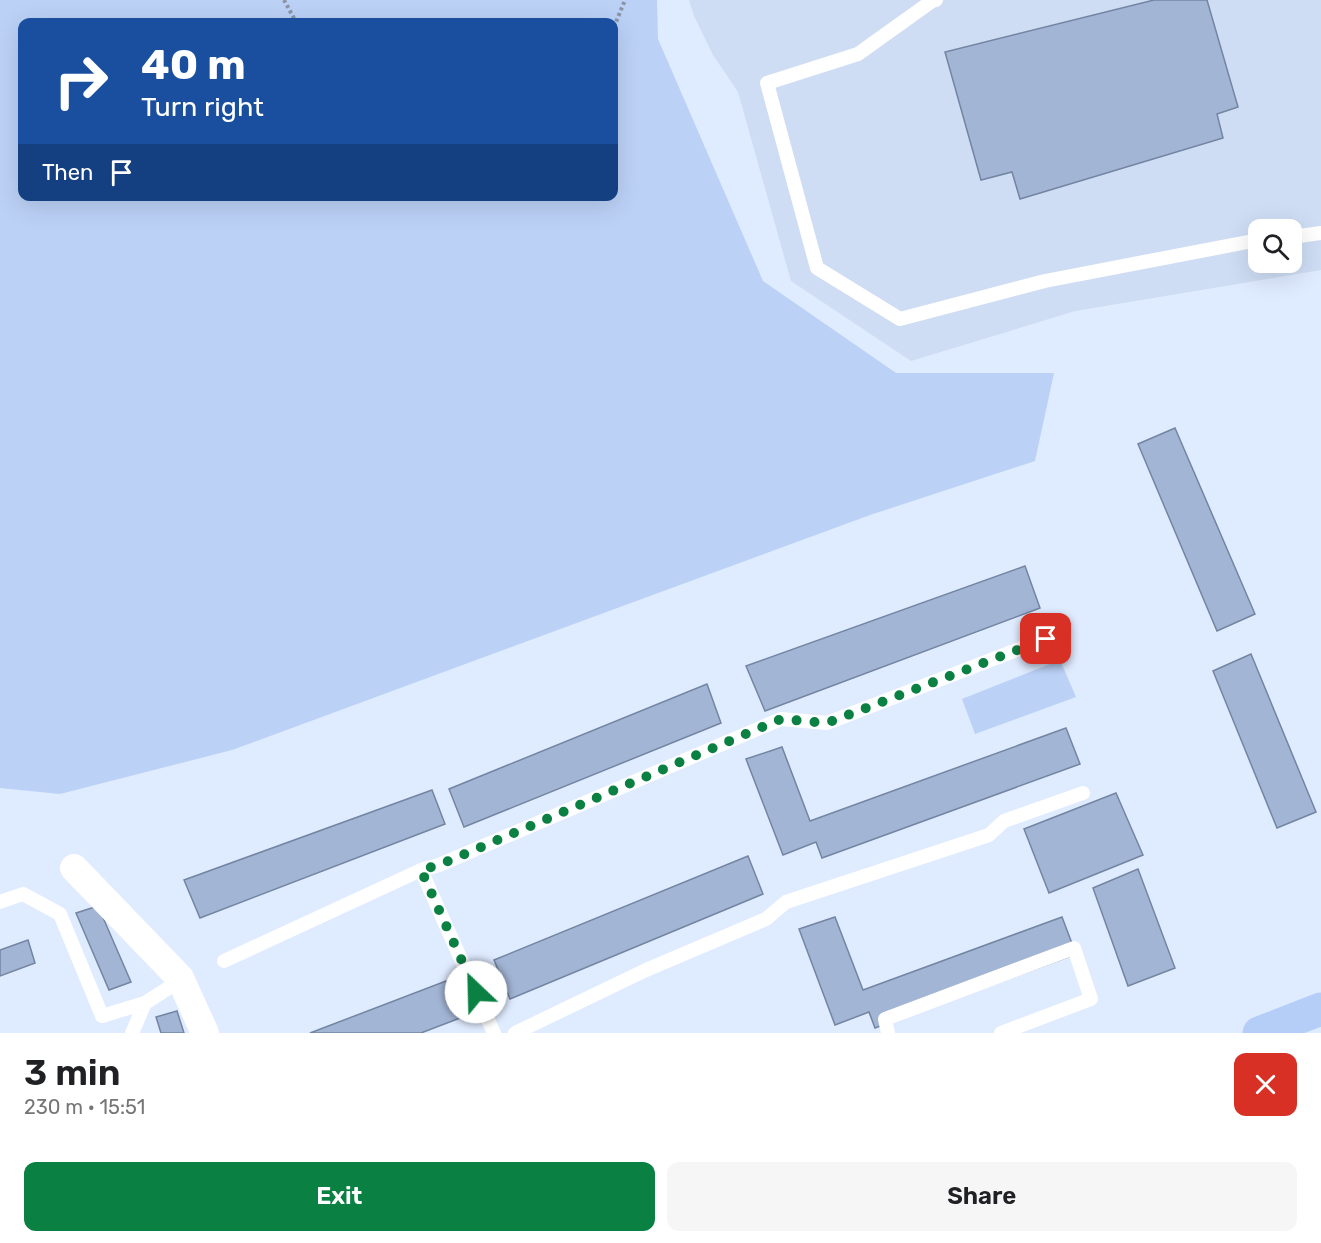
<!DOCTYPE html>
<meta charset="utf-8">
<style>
:root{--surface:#fff;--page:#f6f6f6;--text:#202124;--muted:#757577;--accent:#0b8043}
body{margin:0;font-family:Rubik,sans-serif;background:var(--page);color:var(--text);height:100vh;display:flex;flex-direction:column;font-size:22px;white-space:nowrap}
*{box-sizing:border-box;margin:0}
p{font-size:20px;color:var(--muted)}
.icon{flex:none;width:33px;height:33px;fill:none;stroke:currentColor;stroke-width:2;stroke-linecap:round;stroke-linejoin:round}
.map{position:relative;height:1033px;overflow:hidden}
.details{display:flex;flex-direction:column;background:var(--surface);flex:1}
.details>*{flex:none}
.banner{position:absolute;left:18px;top:18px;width:600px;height:183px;border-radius:12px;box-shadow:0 6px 24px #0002;background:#1a4fa0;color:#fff;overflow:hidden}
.tools{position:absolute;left:1248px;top:219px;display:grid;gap:12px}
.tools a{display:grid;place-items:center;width:54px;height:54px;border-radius:12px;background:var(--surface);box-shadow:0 6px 24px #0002;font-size:30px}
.pin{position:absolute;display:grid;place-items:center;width:51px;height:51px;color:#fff;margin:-26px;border-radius:12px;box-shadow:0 3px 9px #0006}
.me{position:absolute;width:66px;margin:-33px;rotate:336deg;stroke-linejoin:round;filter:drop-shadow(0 0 4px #0008)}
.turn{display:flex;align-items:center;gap:21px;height:126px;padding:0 24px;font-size:27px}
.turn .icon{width:78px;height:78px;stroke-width:2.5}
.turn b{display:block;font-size:42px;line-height:51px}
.then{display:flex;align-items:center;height:57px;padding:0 24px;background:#0003;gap:12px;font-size:22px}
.round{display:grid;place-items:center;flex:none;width:63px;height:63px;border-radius:12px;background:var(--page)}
.overview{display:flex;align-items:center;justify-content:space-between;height:102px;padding:0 24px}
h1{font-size:36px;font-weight:600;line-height:45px}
.button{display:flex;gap:12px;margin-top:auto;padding:12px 24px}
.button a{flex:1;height:69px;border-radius:12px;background:var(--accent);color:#fff;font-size:24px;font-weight:600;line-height:69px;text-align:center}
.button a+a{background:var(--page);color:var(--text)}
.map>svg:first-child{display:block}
.built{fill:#ceddf4;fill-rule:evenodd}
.green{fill:#bbd1f6;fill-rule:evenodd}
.building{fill:#a2b5d5;stroke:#7385a2;stroke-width:1.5}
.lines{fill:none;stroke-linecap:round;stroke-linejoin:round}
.path{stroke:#8a94a5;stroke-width:4;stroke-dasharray:3 3;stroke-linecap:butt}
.lane{stroke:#fff;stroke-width:14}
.street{stroke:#fff;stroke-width:28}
.primary{stroke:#b5cef8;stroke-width:33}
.route{stroke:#0b8043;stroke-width:10;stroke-dasharray:0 18}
</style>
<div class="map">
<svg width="1321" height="1033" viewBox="0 0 1321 1033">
<rect width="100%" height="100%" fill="#dfebff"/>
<path class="built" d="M 689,0 L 1321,0 L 1321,270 L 1075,311 L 911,361 L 791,281 L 738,92 L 713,55 L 694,16 ZM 1258,230 L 1292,230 L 1292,262 L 1258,262 Z"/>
<path class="green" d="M 0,0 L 657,0 L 658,39 L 763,281 L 896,373 L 1054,373 L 1035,461 L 870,515 L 232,750 L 60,794 L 0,788 ZM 22,22 L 614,22 L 614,196 L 22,196 Z
M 1060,660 L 1076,697 L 975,734 L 962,699 Z"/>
<path class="building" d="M 1154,0 L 1207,0 L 1238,107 L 1217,114 L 1223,138 L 1020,199 L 1012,172 L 981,180 L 945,52 Z
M 1175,428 L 1255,614 L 1217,631 L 1138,444 Z
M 1025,566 L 1040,608 L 765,711 L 746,666 Z
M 1251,654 L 1316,812 L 1277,828 L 1213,671 Z
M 707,684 L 721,723 L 464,827 L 449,789 Z
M 1066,728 L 1080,764 L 822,858 L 816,842 L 783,855 L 746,759 L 782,747 L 810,821 Z
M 432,790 L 445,824 L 200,918 L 184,880 Z
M 1116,793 L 1143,855 L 1049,893 L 1024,829 Z
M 748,856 L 763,894 L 510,999 L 494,960 Z
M 1138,869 L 1175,968 L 1128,986 L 1093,888 Z
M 98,906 L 131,982 L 109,990 L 76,913 Z
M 835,917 L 863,990 L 1062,917 L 1076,954 L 875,1028 L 869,1012 L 835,1025 L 799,929 Z
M 28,940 L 35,963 L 0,976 L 0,950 Z
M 446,981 L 460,1018 L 421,1033 L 310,1033 Z
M 177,1011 L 184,1033 L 161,1033 L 156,1017 Z"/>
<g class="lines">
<path class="path" d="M 284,0 L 296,22
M 614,27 L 625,0"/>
<path class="lane" d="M 936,0 L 932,1 L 858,54 L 767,83 L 817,268 L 900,319 L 1045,281 L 1258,240
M 1292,237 L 1321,233
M 421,870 L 494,1033
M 0,902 L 23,894 L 60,914 L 102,1016 L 145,1003 L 181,980
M 224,961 L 421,870 L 439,865 L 781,719 L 827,723 L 1045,639
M 132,1033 L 145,1003
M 515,1033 L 646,970 L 766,919 L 786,902 L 989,835 L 1004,821 L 1083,793
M 888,1033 L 885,1019 L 1074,948 L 1091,999 L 1001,1033"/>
<path class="street" d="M 74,868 L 180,978 L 205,1033"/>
<path class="primary" d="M 1259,1033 L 1321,1009"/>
</g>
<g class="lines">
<path class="route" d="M 476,992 L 421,870 L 439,865 L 781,719 L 827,723 L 1046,639"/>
</g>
</svg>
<div class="tools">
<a><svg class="icon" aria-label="search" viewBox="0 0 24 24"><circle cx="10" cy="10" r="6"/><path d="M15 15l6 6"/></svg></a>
</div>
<div class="pin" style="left:1046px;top:639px;background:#d93025"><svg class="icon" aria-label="arrive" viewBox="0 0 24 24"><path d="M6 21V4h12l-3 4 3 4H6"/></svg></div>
<svg class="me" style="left:476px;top:992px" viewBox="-20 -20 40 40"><circle r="19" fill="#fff"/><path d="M0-13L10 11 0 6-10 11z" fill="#0b8043"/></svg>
<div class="banner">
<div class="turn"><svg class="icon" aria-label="right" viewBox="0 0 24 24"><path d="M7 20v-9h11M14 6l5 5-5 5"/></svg><div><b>40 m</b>Turn right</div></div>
<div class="then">Then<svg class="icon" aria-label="arrive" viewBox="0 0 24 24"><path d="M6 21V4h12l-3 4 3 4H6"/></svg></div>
</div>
</div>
<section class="details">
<div class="overview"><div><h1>3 min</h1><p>230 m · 15:51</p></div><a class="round" style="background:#d93025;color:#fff"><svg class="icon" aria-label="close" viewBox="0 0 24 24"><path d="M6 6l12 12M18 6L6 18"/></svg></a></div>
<div class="button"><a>Exit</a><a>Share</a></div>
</section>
